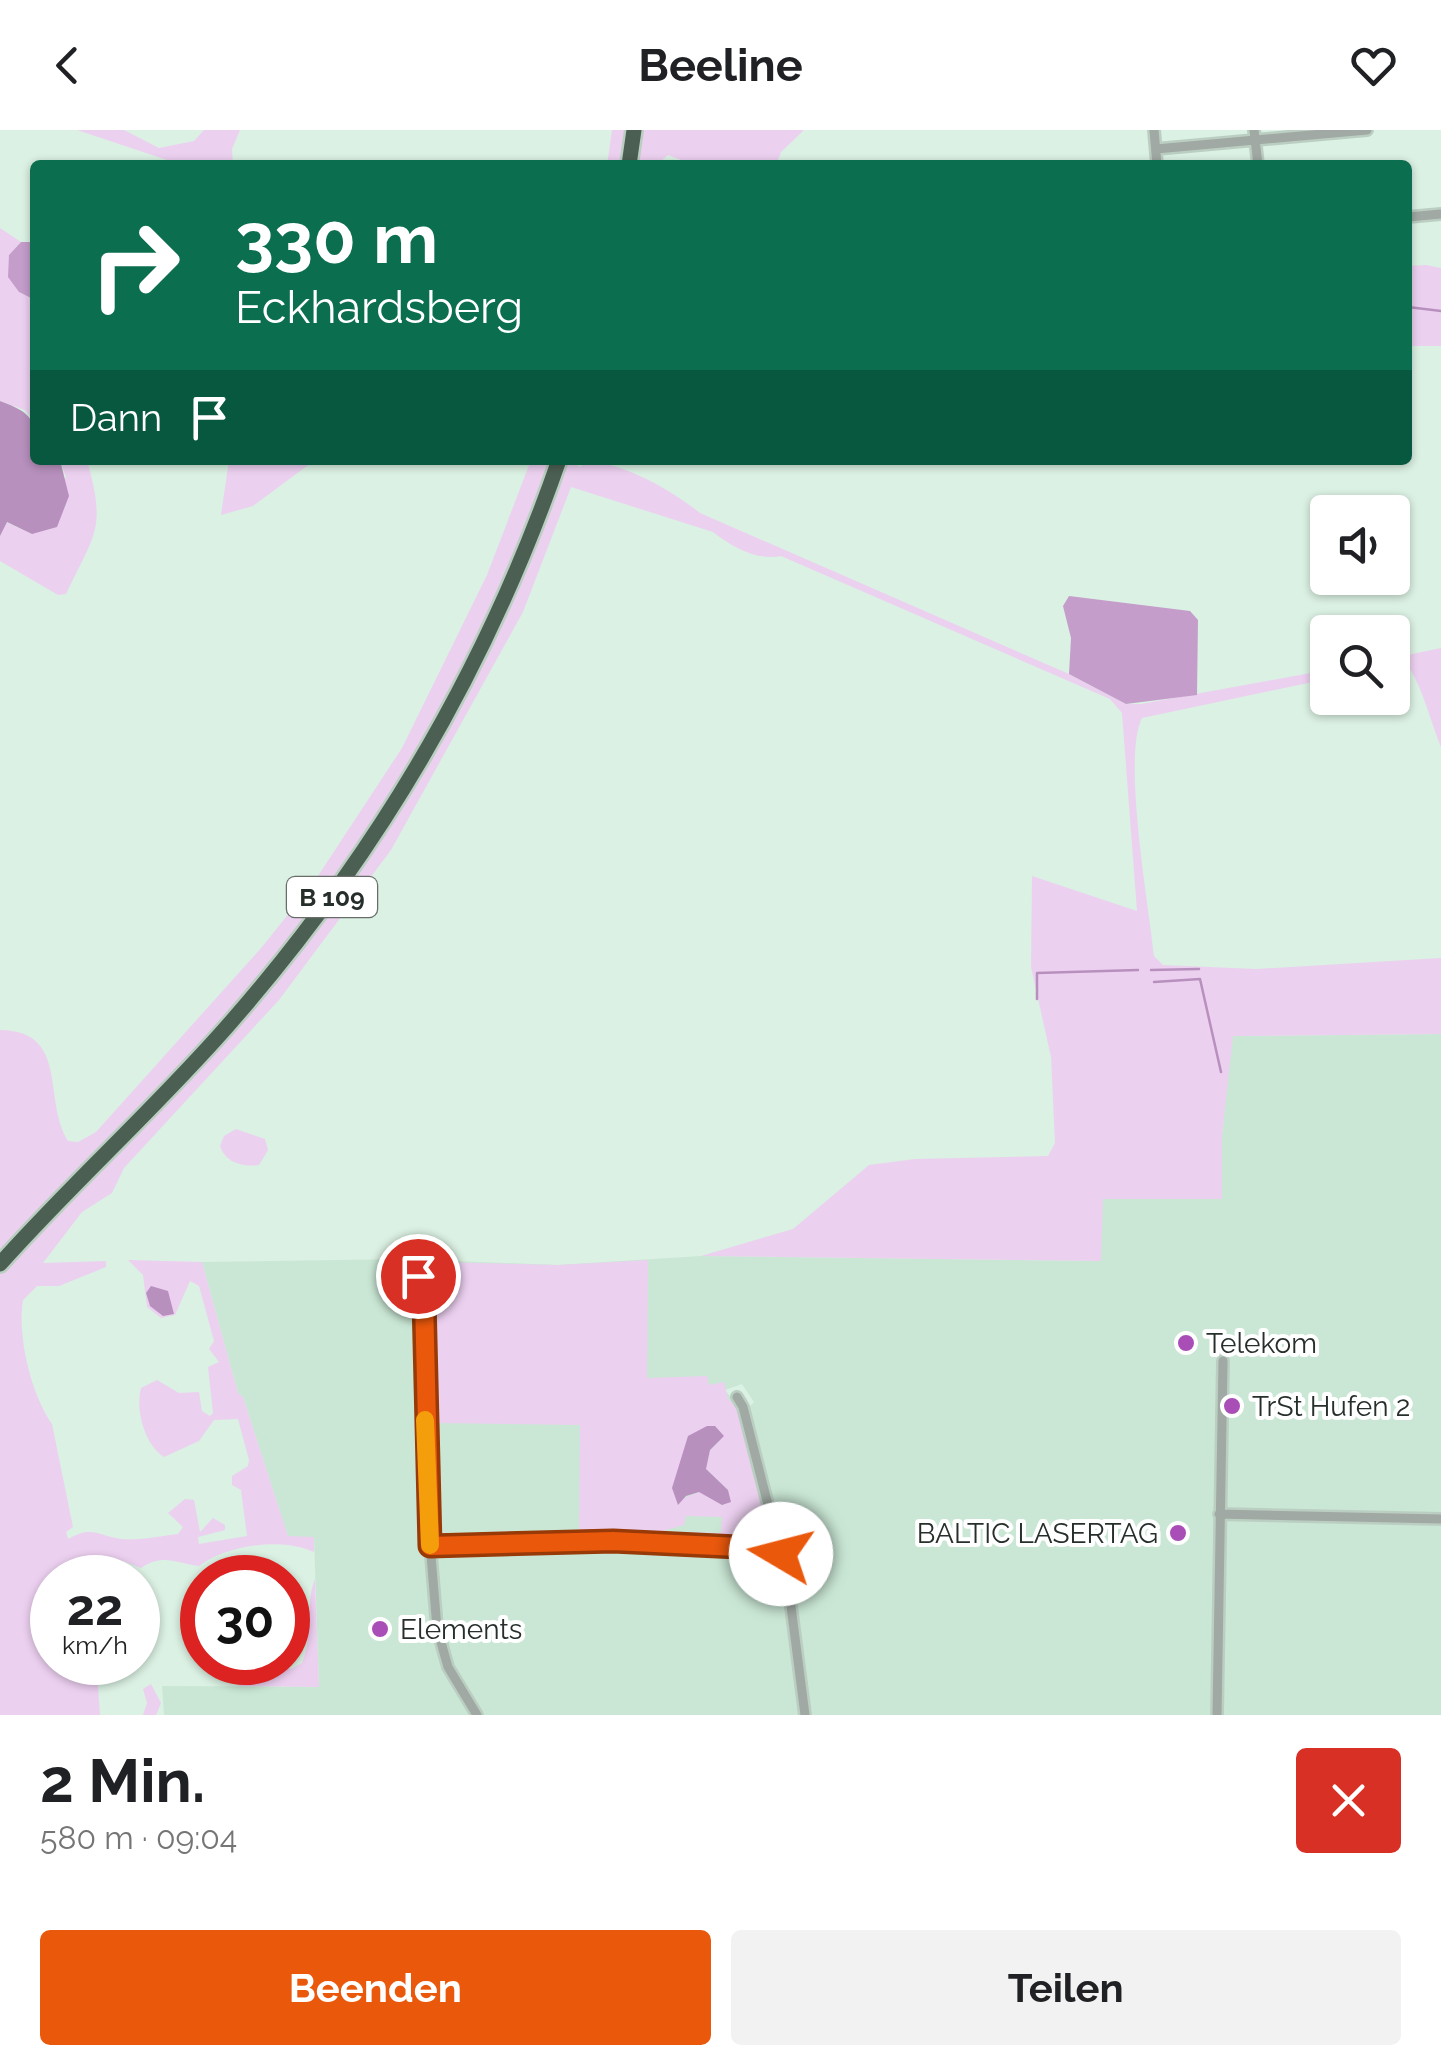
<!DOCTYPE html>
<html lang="de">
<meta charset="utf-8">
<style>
:root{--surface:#fff;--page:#f2f2f2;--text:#202124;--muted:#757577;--accent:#ea580c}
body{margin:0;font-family:Raleway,sans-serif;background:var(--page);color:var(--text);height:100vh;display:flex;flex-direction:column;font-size:38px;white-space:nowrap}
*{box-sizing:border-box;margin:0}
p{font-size:32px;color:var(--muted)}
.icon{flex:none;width:55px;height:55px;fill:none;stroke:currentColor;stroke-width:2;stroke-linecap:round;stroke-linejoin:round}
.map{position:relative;height:1585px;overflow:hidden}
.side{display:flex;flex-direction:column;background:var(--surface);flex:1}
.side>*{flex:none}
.guide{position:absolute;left:30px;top:30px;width:1382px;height:305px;border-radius:10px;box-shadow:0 2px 8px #0004;background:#0b6e4f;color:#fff;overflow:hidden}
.controls{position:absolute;left:1310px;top:365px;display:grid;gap:20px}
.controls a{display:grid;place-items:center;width:100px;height:100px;border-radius:10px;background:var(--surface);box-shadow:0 2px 8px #0004;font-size:50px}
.speed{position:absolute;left:30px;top:1425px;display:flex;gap:20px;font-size:50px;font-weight:700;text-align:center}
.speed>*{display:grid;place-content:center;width:130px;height:130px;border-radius:50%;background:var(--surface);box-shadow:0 2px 8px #0004;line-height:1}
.speed small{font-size:25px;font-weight:400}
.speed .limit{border:15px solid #d22;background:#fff;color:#111}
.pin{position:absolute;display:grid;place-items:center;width:85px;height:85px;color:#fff;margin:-42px;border:5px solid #fff;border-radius:50%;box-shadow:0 2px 10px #0007}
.me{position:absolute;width:110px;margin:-55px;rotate:278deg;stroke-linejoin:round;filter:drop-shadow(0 0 8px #0008)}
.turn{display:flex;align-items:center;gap:35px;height:210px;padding:0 40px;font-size:45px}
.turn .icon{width:130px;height:130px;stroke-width:2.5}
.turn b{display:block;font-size:70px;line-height:85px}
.then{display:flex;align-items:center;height:95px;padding:0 40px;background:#0003;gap:20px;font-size:38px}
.round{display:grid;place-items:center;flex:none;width:105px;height:105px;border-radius:10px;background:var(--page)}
.head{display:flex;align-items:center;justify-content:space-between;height:170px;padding:0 40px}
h1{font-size:60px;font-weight:700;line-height:75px}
.button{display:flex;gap:20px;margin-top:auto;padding:20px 40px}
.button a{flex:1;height:115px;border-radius:10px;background:var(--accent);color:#fff;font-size:40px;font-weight:700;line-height:115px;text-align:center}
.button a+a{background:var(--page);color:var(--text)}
header{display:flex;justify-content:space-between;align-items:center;height:130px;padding:0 40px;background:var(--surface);font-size:45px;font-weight:700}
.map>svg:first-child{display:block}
.built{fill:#cae7d5}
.green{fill:#ecd0f0;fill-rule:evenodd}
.forest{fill:#c49dca}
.water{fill:#b790bd}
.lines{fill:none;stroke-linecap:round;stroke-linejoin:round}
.stream{stroke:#b790bd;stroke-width:2.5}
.street-casing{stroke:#bbcec2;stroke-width:14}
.highway-casing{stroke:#bbcec2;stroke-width:20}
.street{stroke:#a0a9a3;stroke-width:9}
.highway{stroke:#4c5f53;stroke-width:15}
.route-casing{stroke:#983908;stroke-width:25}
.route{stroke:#ea580c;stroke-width:18}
.slow{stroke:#f59e0b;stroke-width:18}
.poi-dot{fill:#a94db7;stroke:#fff;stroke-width:4}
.labels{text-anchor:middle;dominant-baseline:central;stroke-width:8;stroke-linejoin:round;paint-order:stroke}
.shield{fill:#fff;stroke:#686d6a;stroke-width:2.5}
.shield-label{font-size:25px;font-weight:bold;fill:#272f2a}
.poi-label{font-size:28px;fill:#272f2a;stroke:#fff;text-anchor:start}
</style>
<header><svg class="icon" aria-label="back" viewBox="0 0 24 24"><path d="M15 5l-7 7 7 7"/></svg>Beeline<svg class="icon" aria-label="heart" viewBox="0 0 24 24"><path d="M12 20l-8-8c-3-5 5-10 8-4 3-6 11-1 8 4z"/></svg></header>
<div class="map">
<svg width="1441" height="1585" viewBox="0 0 1441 1585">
<rect width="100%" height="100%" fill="#dbf1e3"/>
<path class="built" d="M 1441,904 L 1441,1585 L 809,1585 L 789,1439 L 748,1278 L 754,1272 L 742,1254 L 725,1260 L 741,1280 L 780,1428 L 801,1585 L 164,1585 L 162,1556 L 319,1557 L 314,1408 L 288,1407 L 243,1267 L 238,1263 L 202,1132 L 404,1129 L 558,1135 L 701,1126 L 1100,1131 L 1102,1069 L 1222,1068 L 1222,1005 L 1232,906 Z"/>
<path class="green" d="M 77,0 L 124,0 L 159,18 L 194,11 L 204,0 L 240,0 L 232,19 L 233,35 L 182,35 Z
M 612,0 L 630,0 L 625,35 L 607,35 Z
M 639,0 L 804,0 L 781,22 L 776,35 L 694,35 L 668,25 L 657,35 L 634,35 Z
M 0,98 L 21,112 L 9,125 L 19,162 L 35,170 L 35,293 L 25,280 L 0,271 Z
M 1426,135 L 1441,138 L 1441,216 L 1408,216 L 1408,136 Z
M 60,330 L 87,330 C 106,399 96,401 66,464 L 58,465 L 0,431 L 0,406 L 6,392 L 32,404 L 66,347 Z
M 229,330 L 315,330 L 253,376 L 221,385 Z
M 531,330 L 554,330 L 475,521 L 377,695 L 248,867 L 0,1128 L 0,900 C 70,901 42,969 68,1011 L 78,1012 L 96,1002 L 262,817 L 314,752 L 402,618 L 487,445 Z
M 564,330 L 581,337 L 583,332 L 578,330 C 618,330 669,358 700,383 L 1069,544 L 1126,574 L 1141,574 L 1327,540 L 1327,549 L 1142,588 C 1122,628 1149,775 1154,826 L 1163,835 L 1256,839 L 1441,828 L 1441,904 L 1233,906 L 1222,1005 L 1222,1069 L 1103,1069 L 1101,1131 L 701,1126 L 793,1099 L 869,1035 L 915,1029 L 1048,1026 L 1055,1013 L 1051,927 L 1031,837 L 1032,746 L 1137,781 L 1122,583 L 1110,569 L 781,426 C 757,431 732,417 713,402 L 571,357 L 523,482 L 391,720 L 279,870 L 124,1038 L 112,1063 L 82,1082 L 43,1133 L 106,1131 L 106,1137 L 59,1156 L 37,1156 L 23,1170 C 17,1206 31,1264 52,1294 L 73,1397 L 66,1402 L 68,1409 C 93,1395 98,1406 121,1409 C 139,1411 160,1406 178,1404 L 183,1397 L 168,1383 L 185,1369 L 194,1370 L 200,1402 L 213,1388 L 225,1395 L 225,1400 L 198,1407 L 199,1414 L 247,1406 L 241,1360 L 232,1355 L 232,1346 L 248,1336 L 249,1330 L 238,1289 L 214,1290 L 199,1311 L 164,1327 C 145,1315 135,1280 141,1258 L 157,1250 L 179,1263 L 199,1262 L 202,1281 L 210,1286 L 213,1283 L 208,1237 L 219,1232 L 209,1219 L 214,1211 L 199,1156 L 190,1151 L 175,1185 L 161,1188 L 147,1177 L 143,1145 L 128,1130 L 202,1132 L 238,1263 L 243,1267 L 288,1406 L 314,1407 L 314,1422 C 282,1407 227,1415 199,1436 C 175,1433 163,1423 141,1438 L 123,1431 L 103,1433 L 94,1447 L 52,1448 L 52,1532 L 111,1533 L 97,1543 L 100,1585 L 0,1585 L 0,1141 L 197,936 L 403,671 Z
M 1441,518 L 1441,617 C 1432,596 1419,545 1405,534 L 1392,536 L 1393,528 Z
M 236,999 L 265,1009 L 268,1020 L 259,1035 C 242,1037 226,1033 220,1016 L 224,1006 Z
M 648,1130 L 647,1248 L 707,1246 L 709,1255 L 724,1252 L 728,1269 L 741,1280 L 772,1401 L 763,1414 L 672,1410 L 673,1402 L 721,1403 L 722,1387 L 686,1386 L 684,1395 L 666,1400 L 660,1409 L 579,1409 L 580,1295 L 434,1293 L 436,1132 L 558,1135 ZM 720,1311 L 710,1320 L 706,1339 L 728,1360 L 699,1362 L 682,1369 L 672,1358 L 679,1341 Z
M 315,1449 L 319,1557 L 239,1556 L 252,1533 L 277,1533 L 291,1539 L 302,1533 C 314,1503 305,1472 315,1449 Z
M 151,1554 L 161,1573 L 156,1585 L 143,1585 L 147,1573 L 143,1559 Z"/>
<path class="forest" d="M 21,112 L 35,112 L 35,170 L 19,162 L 8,147 L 9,125 Z
M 1069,466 L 1190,481 L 1198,490 L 1197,565 L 1126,574 L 1069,544 L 1071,508 L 1063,476 Z"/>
<path class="water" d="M 0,271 C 38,285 35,292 35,330 L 60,330 L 69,366 L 57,397 L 32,404 L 7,392 L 0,406 Z
M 151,1156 L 168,1161 L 174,1184 L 163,1186 L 150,1176 L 146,1163 Z
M 707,1296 L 715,1296 L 724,1306 L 710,1320 L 706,1339 L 728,1360 L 731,1372 L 722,1375 L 699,1362 L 686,1366 L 678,1375 L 672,1358 L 688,1306 Z"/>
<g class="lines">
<path class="stream" d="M 1408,177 L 1441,181
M 1151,840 L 1199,839
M 1154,852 L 1200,849 L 1221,942
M 1037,869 L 1037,843 L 1138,840"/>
<defs>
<path id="street" d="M 1154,0 L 1157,35
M 1254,0 L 1258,35
M 1156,19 L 1367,0
M 1408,87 L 1441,84
M 418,1146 L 425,1171 L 426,1365 L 437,1498 L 448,1537 L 477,1585
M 737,1267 L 743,1277 L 788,1453 L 805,1585
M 1219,1384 L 1441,1389
M 430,1416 L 613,1411 L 780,1419
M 1217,1585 L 1223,1231"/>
<path id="highway" d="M 629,35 L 634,0
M 0,1134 C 74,1051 158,976 231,892 C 376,726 487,538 559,330"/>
</defs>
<use href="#street" class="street-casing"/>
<use href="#highway" class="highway-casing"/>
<use href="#street" class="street"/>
<use href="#highway" class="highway"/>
</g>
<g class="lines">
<defs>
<path id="route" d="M 418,1146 L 424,1170 L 430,1416 L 613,1411 L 780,1419 L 781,1424"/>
</defs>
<use href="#route" class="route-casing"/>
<use href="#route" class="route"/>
<path class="slow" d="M 425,1290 L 430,1415"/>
</g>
<g class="poi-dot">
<circle cx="1186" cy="1213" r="10"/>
<circle cx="1232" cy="1276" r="10"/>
<circle cx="1178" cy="1403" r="10"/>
<circle cx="380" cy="1499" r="10"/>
</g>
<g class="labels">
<rect class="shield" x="287" y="747" width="90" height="40" rx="8"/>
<g class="shield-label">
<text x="332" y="767">B 109</text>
</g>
<g class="poi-label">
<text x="1206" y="1213">Telekom</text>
<text x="1252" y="1276">TrSt Hufen 2</text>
<text x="1158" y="1403" text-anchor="end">BALTIC LASERTAG</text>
<text x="400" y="1499">Elements</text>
</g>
</g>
</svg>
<div class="controls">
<a><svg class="icon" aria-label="sound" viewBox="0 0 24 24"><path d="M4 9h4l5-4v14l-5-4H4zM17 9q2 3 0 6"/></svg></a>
<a><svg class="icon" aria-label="search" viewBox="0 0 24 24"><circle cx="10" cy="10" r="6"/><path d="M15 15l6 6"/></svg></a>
</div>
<div class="speed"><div>22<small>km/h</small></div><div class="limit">30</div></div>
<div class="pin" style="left:418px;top:1146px;background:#d93025"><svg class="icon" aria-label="arrive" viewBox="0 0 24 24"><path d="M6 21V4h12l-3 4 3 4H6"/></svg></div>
<svg class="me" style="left:781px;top:1424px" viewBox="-20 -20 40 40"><circle r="19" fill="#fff"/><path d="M0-13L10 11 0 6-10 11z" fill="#ea580c"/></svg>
<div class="guide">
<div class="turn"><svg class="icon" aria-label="right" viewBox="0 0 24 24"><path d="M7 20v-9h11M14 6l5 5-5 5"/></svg><div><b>330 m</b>Eckhardsberg</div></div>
<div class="then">Dann<svg class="icon" aria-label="arrive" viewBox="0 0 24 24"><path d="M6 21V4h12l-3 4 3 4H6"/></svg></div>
</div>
</div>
<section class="side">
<div class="head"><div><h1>2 Min.</h1><p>580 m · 09:04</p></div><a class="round" style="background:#d93025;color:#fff"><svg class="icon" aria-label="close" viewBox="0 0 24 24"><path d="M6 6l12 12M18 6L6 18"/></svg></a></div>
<div class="button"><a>Beenden</a><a>Teilen</a></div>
</section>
